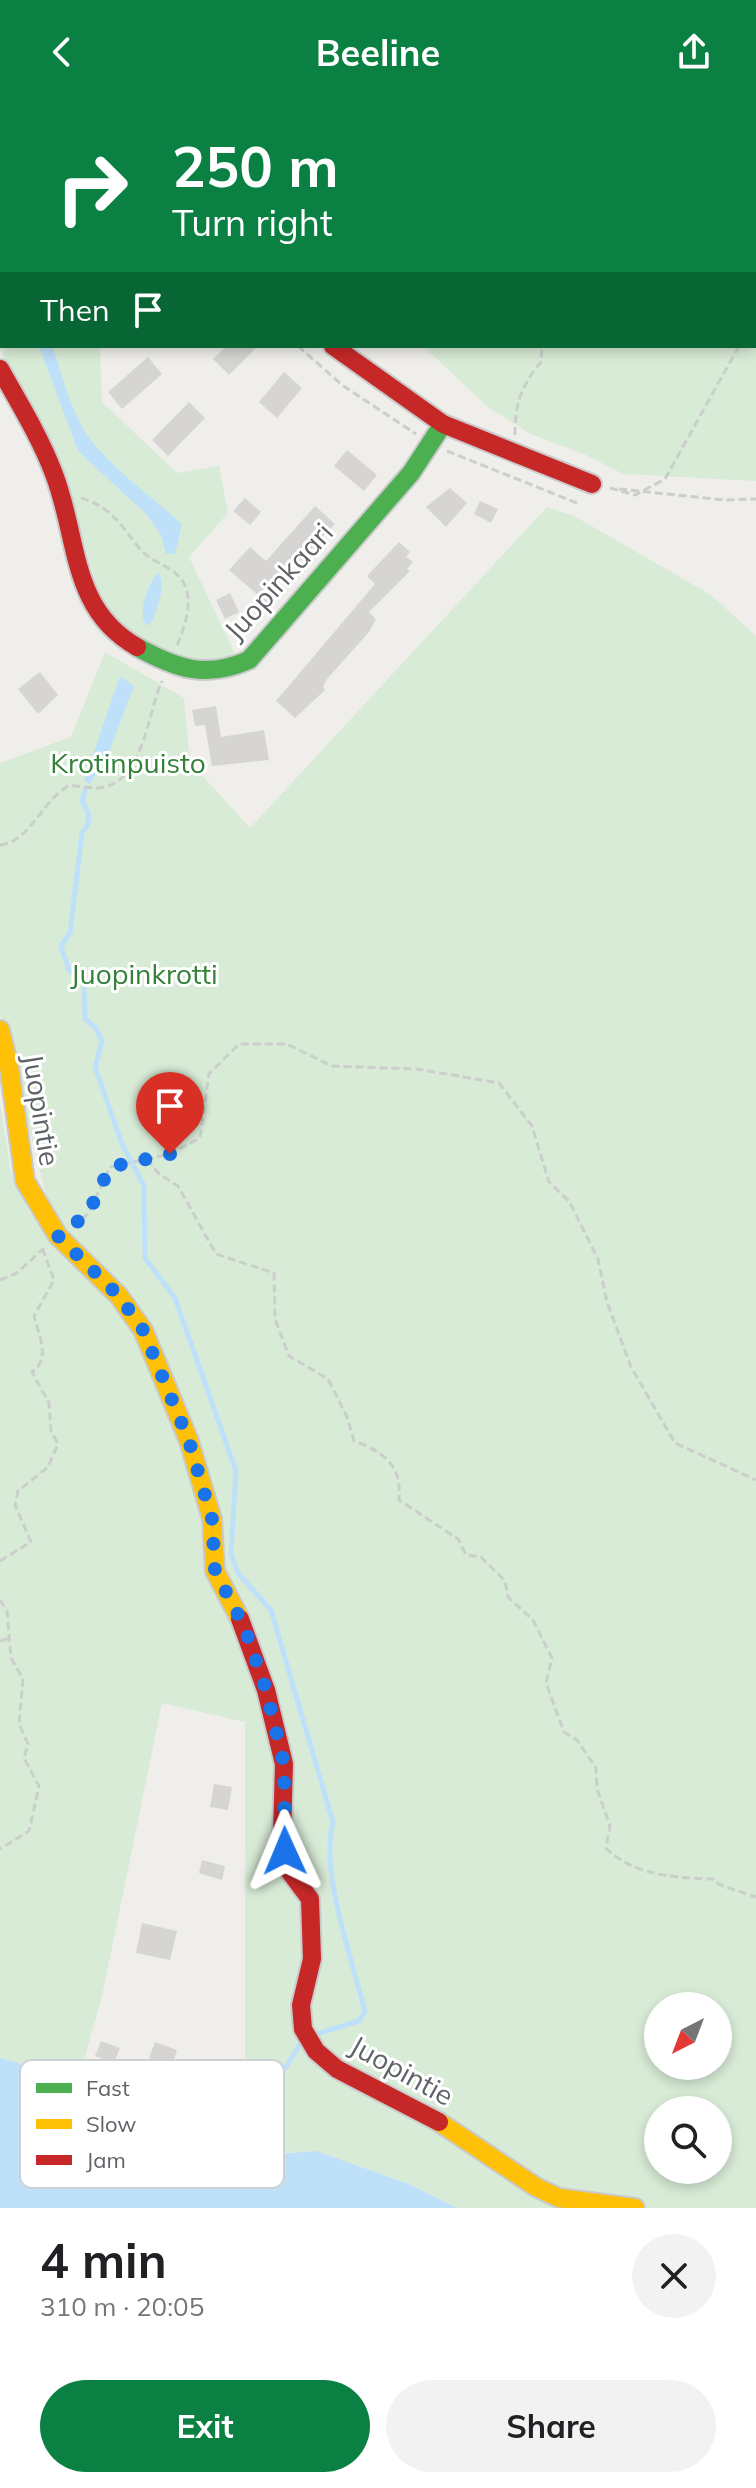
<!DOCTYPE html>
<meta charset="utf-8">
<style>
:root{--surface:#fff;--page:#f2f2f2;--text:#202124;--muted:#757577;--accent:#0b8043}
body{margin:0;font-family:Mulish,sans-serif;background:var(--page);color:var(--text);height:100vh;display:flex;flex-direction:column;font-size:30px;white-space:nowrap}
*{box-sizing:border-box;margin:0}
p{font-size:26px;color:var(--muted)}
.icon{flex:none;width:44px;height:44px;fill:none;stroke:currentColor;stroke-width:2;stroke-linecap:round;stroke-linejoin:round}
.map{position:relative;height:2104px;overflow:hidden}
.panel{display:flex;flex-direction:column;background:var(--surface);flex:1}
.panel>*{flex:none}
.top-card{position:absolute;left:0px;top:0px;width:756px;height:244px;box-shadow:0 4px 12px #0003;background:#0b8043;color:#fff;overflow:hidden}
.needle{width:52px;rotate:222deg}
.buttons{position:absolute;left:644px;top:1888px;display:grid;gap:16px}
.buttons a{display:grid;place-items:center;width:88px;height:88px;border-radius:50%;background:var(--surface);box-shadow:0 4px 12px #0003;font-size:40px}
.pin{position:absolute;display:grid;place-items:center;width:68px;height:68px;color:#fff;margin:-82px -34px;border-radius:50% 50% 50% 0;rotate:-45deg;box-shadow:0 0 8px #0007}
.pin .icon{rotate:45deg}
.me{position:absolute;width:88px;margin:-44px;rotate:359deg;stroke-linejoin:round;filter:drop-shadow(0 0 6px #0008)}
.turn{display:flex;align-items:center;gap:28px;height:168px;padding:0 40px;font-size:36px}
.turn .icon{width:104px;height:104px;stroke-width:2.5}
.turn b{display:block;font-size:56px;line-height:68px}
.then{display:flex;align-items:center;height:76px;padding:0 40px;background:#0003;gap:16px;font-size:30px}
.round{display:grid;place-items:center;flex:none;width:84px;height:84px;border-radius:42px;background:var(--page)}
.headline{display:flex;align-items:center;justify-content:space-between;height:136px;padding:0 40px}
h1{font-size:48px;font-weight:700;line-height:60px}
.cta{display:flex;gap:16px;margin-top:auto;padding:16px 40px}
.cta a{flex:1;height:92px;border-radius:48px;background:var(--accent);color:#fff;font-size:32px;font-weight:700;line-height:92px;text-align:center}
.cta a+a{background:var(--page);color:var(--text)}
header{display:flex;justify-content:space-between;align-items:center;height:104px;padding:0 40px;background:var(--accent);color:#fff;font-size:36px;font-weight:700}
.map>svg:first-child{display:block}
.green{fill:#d8ebd6;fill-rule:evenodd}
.water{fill:#bfe0f9}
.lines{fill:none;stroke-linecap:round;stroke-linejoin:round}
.stream{stroke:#bfe0f9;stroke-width:5}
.building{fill:#d6d5d3}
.street-casing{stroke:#cbcccc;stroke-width:18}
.fast-casing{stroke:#cacacb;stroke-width:22}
.slow-casing{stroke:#cacacb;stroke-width:22}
.jam-casing{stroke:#cacacb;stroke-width:22}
.path{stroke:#cacfcc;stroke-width:3;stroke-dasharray:8 4;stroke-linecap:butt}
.street{stroke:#fdfcfc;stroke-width:14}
.fast{stroke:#4caf50;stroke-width:18}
.slow{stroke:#ffc107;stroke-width:18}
.jam{stroke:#c62828;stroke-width:18}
.route{stroke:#1a73e8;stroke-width:14;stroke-dasharray:0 25.2}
.labels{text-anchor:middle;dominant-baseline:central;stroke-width:6;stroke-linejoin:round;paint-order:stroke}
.street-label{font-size:28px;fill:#5f6368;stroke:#fff}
.park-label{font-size:28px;fill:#348238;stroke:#fff}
.key{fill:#fff;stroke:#cfd0d2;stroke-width:2}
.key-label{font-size:22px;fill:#5f6368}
</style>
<header><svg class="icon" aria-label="back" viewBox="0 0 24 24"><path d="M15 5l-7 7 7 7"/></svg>Beeline<svg class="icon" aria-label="share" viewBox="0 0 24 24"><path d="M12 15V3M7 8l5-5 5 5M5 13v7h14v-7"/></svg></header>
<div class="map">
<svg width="756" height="2104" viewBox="0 0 756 2104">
<rect width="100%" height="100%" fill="#efeeea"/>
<path class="green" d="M 357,0 L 756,0 L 756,377 L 623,370 L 586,351 L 531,330 L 489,304 L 423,242 L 754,242 L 754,2 Z
M 2,164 L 2,242 L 100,242 L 102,298 L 177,369 L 219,362 L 228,409 L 189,453 L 236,552 C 186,569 140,543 105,507 L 62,369 L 0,245 Z
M 547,403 L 574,412 L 711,491 L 756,532 L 756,2104 L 457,2104 L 411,2081 L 317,2047 L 237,2051 L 245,1992 L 245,1618 L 162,1599 L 102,1892 L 79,1974 L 0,1954 L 0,999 L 11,1068 L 30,1109 L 46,1091 L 0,908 L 0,659 L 71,633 L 105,548 L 184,594 L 190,658 L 250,724 ZM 658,1902 L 718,1902 L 718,1962 L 658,1962 ZM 658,2006 L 718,2006 L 718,2066 L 658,2066 Z"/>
<path class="water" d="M 39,242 L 52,242 C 63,272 71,309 90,335 C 116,368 152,393 182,420 L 175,450 L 166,450 L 161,431 L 147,411 L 78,347 Z
M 158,468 C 167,482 157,502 153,517 L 146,522 C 137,506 148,482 158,468 Z
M 120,572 L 134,582 L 109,648 L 90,680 L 84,677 Z
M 0,1954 L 70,1973 L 120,1975 L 193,1995 L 196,2019 L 217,2047 L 243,2052 L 317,2047 L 411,2081 L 457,2104 L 0,2104 Z"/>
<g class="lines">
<path class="stream" d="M 85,687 L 82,697 C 90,710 92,717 82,729 L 70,829 L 61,842 L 69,866 L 84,877 L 85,915 L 95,923 L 102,937 L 95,963 L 122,1040 L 144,1082 L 145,1154 L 175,1194 L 236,1367 L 231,1450 L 238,1469 L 271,1506 L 333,1718 C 320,1771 352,1853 365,1908 L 359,1917 L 320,1929
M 232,2050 L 302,1937"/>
</g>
<path class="building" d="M 226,242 L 258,242 L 229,271 L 213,255 Z
M 148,253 L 162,270 L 122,305 L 108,288 Z
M 284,268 L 302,284 L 277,314 L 259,298 Z
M 189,298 L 205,314 L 168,352 L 152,336 Z
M 347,346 L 377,371 L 364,387 L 334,362 Z
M 450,384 L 467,399 L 446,423 L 426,403 Z
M 245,394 L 261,408 L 250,421 L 233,407 Z
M 480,397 L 498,405 L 491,419 L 474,410 Z
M 315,402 L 335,420 L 277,481 L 280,484 L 267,499 L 229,466 L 250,443 L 266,457 Z
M 399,438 L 410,448 L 406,453 L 413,458 L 407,465 L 410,467 L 369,508 L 376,515 L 369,528 L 327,575 L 323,583 L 325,586 L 295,614 L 276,597 L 375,480 L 367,472 Z
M 230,489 L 239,508 L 225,515 L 216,496 Z
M 40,568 L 58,591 L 38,610 L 18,585 Z
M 216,602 L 221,633 L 264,626 L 269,656 L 212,662 L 205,621 L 195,622 L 192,606 Z
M 214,1680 L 232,1683 L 228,1706 L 210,1703 Z
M 202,1756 L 225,1762 L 222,1776 L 199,1769 Z
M 142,1819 L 177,1827 L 170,1856 L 136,1849 Z
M 101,1937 L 120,1944 L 114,1959 L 95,1952 Z
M 155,1938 L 177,1946 L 172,1962 L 149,1954 Z"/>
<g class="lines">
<defs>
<path id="street" d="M 210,2 L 211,0
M 0,132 L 2,130"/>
<path id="fast" d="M 148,0 L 149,2
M 137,543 C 177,565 206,575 249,556 L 411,369 L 443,320"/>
<path id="slow" d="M 0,926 L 9,963 L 25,1077 L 58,1132 L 119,1192 L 143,1226 L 189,1337 L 212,1415 L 215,1467 L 240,1515
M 439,2018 L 536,2083 L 559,2094 L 635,2104"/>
<path id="jam" d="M 333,242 L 443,320 L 592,380
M 0,265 C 19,299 40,333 54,370 C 79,435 70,505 137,543
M 240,1515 L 266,1586 L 284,1660 L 282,1731 L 287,1764 L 310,1795 L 312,1855 L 301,1901 L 303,1925 L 316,1947 L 337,1965 L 439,2018"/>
</defs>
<use href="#street" class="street-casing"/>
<use href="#fast" class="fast-casing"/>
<use href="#slow" class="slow-casing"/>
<use href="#jam" class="jam-casing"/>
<path class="path" d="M 123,0 L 125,2
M 527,2 L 528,0
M 754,214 L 756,211
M 298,242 L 342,281 L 416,330
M 515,331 C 515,300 521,282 541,258 L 542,242
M 447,347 L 577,399
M 610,384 L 635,391 L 665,375 L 739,242
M 619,385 L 725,396 L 756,395
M 81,394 C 112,403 122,423 140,445 C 148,455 161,459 171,466 C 200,484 186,519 176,544
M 0,741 C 31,737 40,699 68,682 C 80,681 94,686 105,683 C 144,673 148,608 162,577
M 147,1055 L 159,1070 L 178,1082 L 216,1150 L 274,1169 L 275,1215 L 289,1252 L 328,1275 L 347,1313 L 354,1337 C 384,1348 402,1361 399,1396 L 458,1435 L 466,1451 L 481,1453 L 505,1477 L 508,1493 L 533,1516 L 552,1554 L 546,1579 L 564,1628 L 577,1636 L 596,1664 L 597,1685 L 610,1722 L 606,1744 C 633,1772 678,1774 713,1775 L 720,1781 L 756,1793
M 72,1122 L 88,1110 L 110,1063 L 170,1050 L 200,1034 L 209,970 L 239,940 L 287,940 L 332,962 L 417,965 L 499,979 L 532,1022 L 549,1078 L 569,1097 L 598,1155 L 607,1198 L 631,1263 L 675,1339 L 756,1376
M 0,1176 L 17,1169 L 44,1144
M 0,1457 L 31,1438 L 15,1401 L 18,1387 L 48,1363 L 58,1340 L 51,1327 L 49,1299 L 32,1268 C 51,1255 39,1232 34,1212 L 54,1176 L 43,1146
M 0,1496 L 7,1507 L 11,1554 L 23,1575 L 19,1620 L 28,1640 L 24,1654 L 39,1682 L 29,1727 L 0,1745
M 0,1537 L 10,1534"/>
<use href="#street" class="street"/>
<use href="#fast" class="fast"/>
<use href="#slow" class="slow"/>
<use href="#jam" class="jam"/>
</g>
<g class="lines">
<path class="route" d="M 170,1050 L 110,1063 L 88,1110 L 58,1132 L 119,1192 L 143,1226 L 189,1337 L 212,1415 L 215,1467 L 244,1522 L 266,1586 L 284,1660 L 285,1747"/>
</g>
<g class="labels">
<g class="street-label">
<text transform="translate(278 477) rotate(-48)">Juopinkaari</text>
<text transform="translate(42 1006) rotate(81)">Juopintie</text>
<text transform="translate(402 1966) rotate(29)">Juopintie</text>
</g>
<g class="park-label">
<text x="128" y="658">Krotinpuisto</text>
<text x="144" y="869">Juopinkrotti</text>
</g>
</g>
<rect x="20" y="1956" width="264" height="128" rx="12" class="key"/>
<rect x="36" y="1979" width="36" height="10" fill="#4caf50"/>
<rect x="36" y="2015" width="36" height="10" fill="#ffc107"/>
<rect x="36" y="2051" width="36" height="10" fill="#c62828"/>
<g class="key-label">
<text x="86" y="1992">Fast</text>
<text x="86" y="2028">Slow</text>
<text x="86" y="2064">Jam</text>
</g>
</svg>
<div class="buttons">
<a><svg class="needle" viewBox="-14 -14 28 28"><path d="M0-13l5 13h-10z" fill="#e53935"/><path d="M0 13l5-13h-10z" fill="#757577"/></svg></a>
<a><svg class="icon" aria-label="search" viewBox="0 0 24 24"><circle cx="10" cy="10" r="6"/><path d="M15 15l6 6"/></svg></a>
</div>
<div class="pin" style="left:170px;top:1050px;background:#d93025"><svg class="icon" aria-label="arrive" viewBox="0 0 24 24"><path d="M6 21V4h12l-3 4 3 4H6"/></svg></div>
<svg class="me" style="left:285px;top:1747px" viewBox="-20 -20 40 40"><path d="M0-17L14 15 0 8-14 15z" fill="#1a73e8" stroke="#fff" stroke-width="4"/></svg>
<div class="top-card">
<div class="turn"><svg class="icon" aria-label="right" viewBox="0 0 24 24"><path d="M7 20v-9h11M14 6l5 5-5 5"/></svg><div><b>250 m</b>Turn right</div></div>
<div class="then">Then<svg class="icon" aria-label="arrive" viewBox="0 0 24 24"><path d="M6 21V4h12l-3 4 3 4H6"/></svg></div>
</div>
</div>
<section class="panel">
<div class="headline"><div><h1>4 min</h1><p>310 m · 20:05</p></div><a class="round"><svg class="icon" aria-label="close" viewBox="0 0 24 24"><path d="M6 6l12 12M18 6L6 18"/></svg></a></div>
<div class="cta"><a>Exit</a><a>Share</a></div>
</section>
